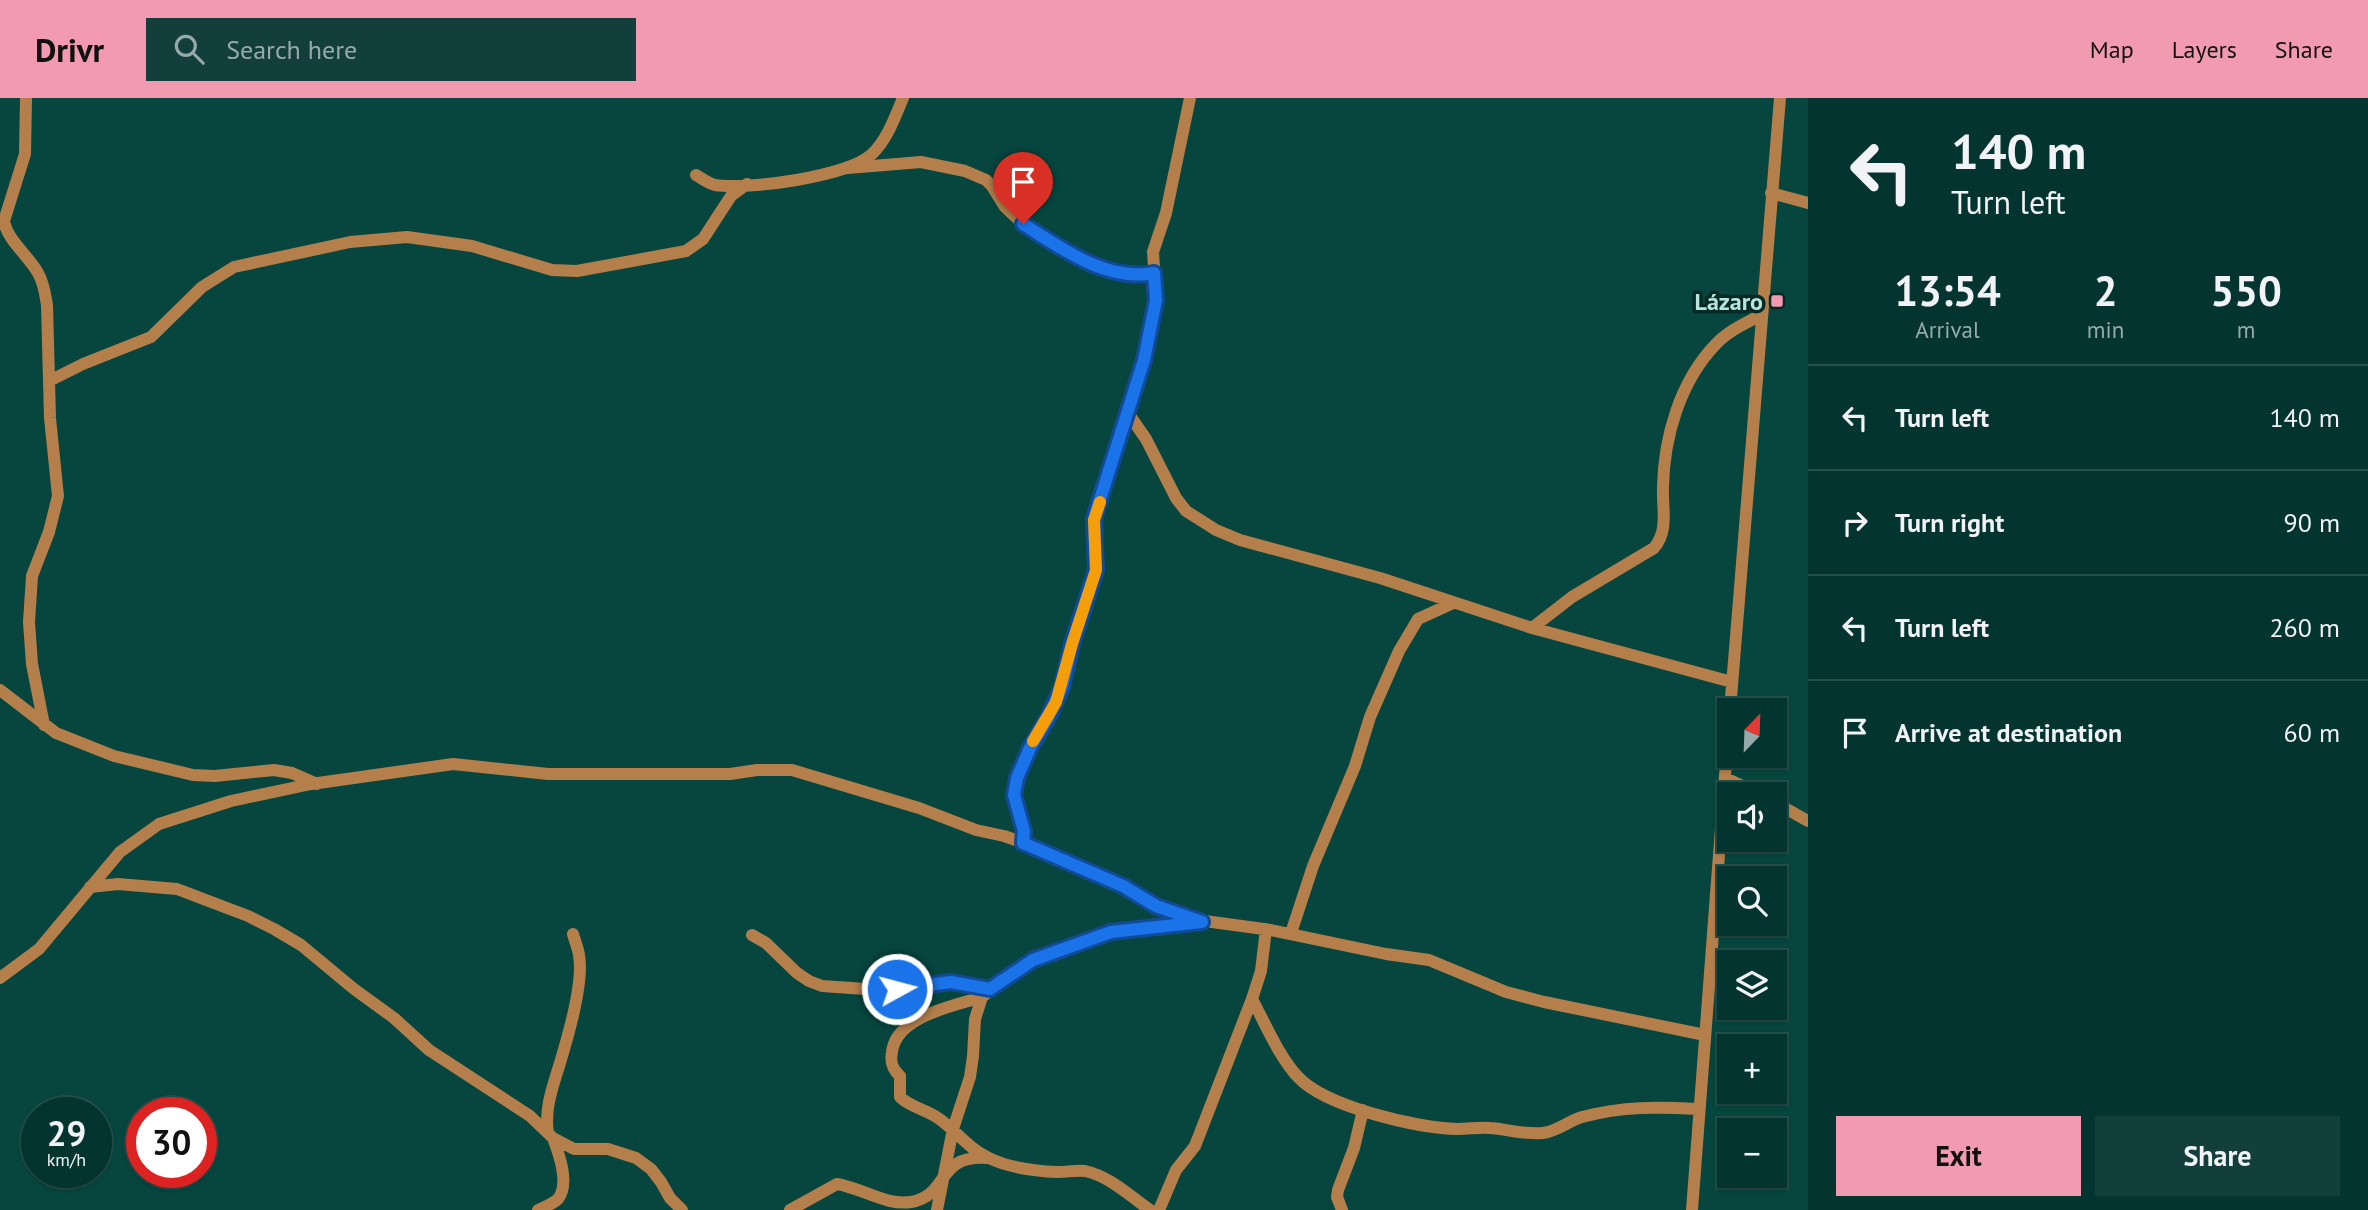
<!DOCTYPE html>
<meta charset="utf-8">
<style>
:root{--surface:#04342f;--page:#123f3b;--text:#f1f3f6;--muted:#97aaaa;--line:#254f4b;--accent:#f29ab0}
body{margin:0;font-family:"PT Sans",sans-serif;background:var(--page);color:var(--text);height:100vh;display:flex;flex-direction:column;font-size:26px;white-space:nowrap}
*{box-sizing:border-box;margin:0}
p{font-size:23px;color:var(--muted)}
.icon{flex:none;width:38px;height:38px;fill:none;stroke:currentColor;stroke-width:2;stroke-linecap:round;stroke-linejoin:round}
.map{position:relative;flex:1;overflow:hidden}
.drawer{display:flex;flex-direction:column;background:var(--surface);width:560px}
.drawer>*{flex:none}
.hud{background:#04342f;color:var(--text);overflow:hidden}
.needle{width:46px;rotate:23deg}
.tools{position:absolute;left:1717px;top:600px;display:grid;gap:14px}
.tools a{display:grid;place-items:center;width:70px;height:70px;border-radius:0px;background:var(--surface);box-shadow:0 2px 5px #0004,0 0 0 2px var(--line);font-size:35px}
.speed{position:absolute;left:21px;top:999px;display:flex;gap:14px;font-size:35px;font-weight:700;text-align:center}
.speed>*{display:grid;place-content:center;width:91px;height:91px;border-radius:50%;background:var(--surface);box-shadow:0 2px 5px #0004,0 0 0 2px var(--line);line-height:1}
.speed small{font-size:18px;font-weight:400}
.speed .limit{border:10px solid #d22;background:#fff;color:#111}
.pin{position:absolute;display:grid;place-items:center;width:60px;height:60px;color:#fff;margin:-72px -30px;border-radius:50% 50% 50% 0;rotate:-45deg;box-shadow:0 0 7px #0007}
.pin .icon{rotate:45deg}
.me{position:absolute;width:77px;margin:-38px;rotate:83deg;stroke-linejoin:round;filter:drop-shadow(0 0 5px #0008)}
.turn{display:flex;align-items:center;gap:24px;height:147px;padding:0 28px;font-size:32px}
.turn .icon{width:91px;height:91px;stroke-width:2.5}
.turn b{display:block;font-size:49px;line-height:60px}
.eta{display:flex;justify-content:space-evenly;align-items:center;height:119px;text-align:center}
.eta b{font-size:42px;font-weight:600;line-height:49px}
.action{display:flex;gap:14px;margin-top:auto;padding:14px 28px}
.action a{flex:1;height:80px;border-radius:0px;background:var(--accent);color:#111;font-size:28px;font-weight:600;line-height:80px;text-align:center}
.action a+a{background:var(--page);color:var(--text)}
ul{padding:0;list-style:none}
li{display:flex;align-items:center;gap:21px;height:105px;padding:0 28px;border-top:2px solid var(--line)}
li div{flex:1}
li b{display:block;font-size:26px}
li em{font-style:normal}
header{display:flex;align-items:center;gap:42px;box-sizing:border-box;height:98px;padding:0 35px;background:var(--accent);color:#111}
header strong{font-size:33px}
nav{display:flex;gap:38px;margin-inline-start:auto;font-size:24px}
.search{width:490px;height:63px;background:var(--page);display:flex;align-items:center;gap:18px;box-sizing:border-box;padding:0 24px;border-radius:0px;color:var(--muted);font-size:26px}
main{display:flex;flex:1;min-height:0}
.map>svg:first-child{display:block}
.lines{fill:none;stroke-linecap:round;stroke-linejoin:round}
.minor{stroke:#b57f4c;stroke-width:12}
.route-casing{stroke:#114b97;stroke-width:18}
.route{stroke:#1a73e8;stroke-width:12}
.slow{stroke:#f59e0b;stroke-width:12}
.poi-dot{fill:#f29ab0;stroke:#062925;stroke-width:2.5}
.labels{text-anchor:middle;dominant-baseline:central;stroke-width:7;stroke-linejoin:round;paint-order:stroke}
.poi-label{font-size:24px;font-weight:bold;fill:#b6e5dd;stroke:#062925;text-anchor:end}
</style>
<header>
<strong>Drivr</strong>
<div class="search"><svg class="icon" aria-label="search" viewBox="0 0 24 24"><circle cx="10" cy="10" r="6"/><path d="M15 15l6 6"/></svg>Search here</div>
<nav><a>Map</a><a>Layers</a><a>Share</a></nav>
</header>
<main>
<div class="map">
<svg width="1808" height="1112" viewBox="0 0 1808 1112">
<rect width="100%" height="100%" fill="#06463f"/>
<g class="lines">
<path class="minor" d="M 26,0 L 25,56 L 4,123 C 7,142 29,158 38,175 C 44,185 45,196 47,207 L 50,320 L 58,398 L 49,434 L 32,478 L 29,524 L 32,566 L 44,627
M 1190,0 L 1166,115 L 1153,154 L 1156,202 L 1154,219 L 1128,315 L 1146,341 L 1176,400 L 1186,413 L 1216,432 L 1240,442 L 1380,480 L 1532,530 L 1732,584
M 848,70 L 921,64 L 965,73 L 986,82 L 992,88 L 1005,109 L 1023,126 L 1038,134 L 1061,152 L 1117,175 L 1131,178 L 1154,175
M 696,77 C 703,81 708,85 715,87 C 747,92 848,79 872,56 C 887,42 895,19 903,0
M 1771,95 L 1808,105
M 49,283 L 83,266 L 151,239 L 202,189 L 234,169 L 350,144 L 407,139 L 472,148 L 552,172 L 577,173 L 686,153 L 703,141 L 731,98 L 747,86
M 1532,530 L 1572,499 L 1654,450 C 1669,432 1662,412 1663,389 C 1664,339 1680,283 1716,246 C 1728,233 1746,225 1761,217
M 0,592 L 56,635 L 114,658 L 193,677 L 215,678 L 274,672 L 292,675 L 317,686
M 1730,612 L 1780,0
M 1725,680 L 1760,696
M 1774,704 L 1808,723
M 1023,745 L 1024,733 L 1014,697 L 1017,680 L 1029,650 L 1049,618 L 1062,589 L 1072,546 L 1096,472 L 1094,422 L 1096,413 L 1128,316
M 90,789 L 118,786 L 177,791 L 248,818 L 274,831 L 301,847 L 354,891 L 394,920 L 429,952 L 530,1018 L 553,1040 L 574,1051 L 608,1051 L 636,1060 L 651,1071 L 661,1084 L 670,1100 L 682,1112
M 1291,835 L 1313,768 L 1355,668 L 1370,619 L 1399,553 L 1418,521 L 1453,505
M 752,837 L 766,845 L 797,875 L 809,883 L 822,888 L 880,892 L 951,884 L 990,891
M 0,880 L 39,851 L 120,754 L 159,726 L 231,703 L 311,686 L 453,666 L 548,676 L 730,676 L 757,672 L 792,672 L 919,710 L 976,732 L 1004,738 L 1047,753 L 1123,788 L 1156,808 L 1190,821 L 1271,832 L 1386,856 L 1429,862 L 1506,894 L 1544,904 L 1705,937
M 982,899 C 954,908 896,918 892,954 C 890,964 892,971 900,978 L 900,999 C 910,1009 927,1012 938,1020 C 956,1032 968,1051 989,1060 C 1009,1070 1036,1073 1058,1074 C 1067,1074 1076,1072 1085,1073 C 1109,1078 1130,1098 1150,1112
M 1252,901 C 1265,925 1279,959 1298,979 C 1326,1009 1417,1030 1458,1031 C 1469,1031 1479,1029 1490,1030 C 1507,1031 1525,1037 1543,1035 C 1558,1033 1568,1023 1582,1019 C 1624,1008 1657,1009 1699,1011
M 548,1035 C 544,1011 553,988 560,965 C 568,938 584,885 579,857 C 578,850 575,843 573,836
M 538,1112 C 544,1109 553,1106 558,1101 C 570,1086 559,1056 553,1040
M 790,1112 L 837,1086 C 862,1090 886,1108 911,1104 C 950,1097 935,1057 987,1060
M 937,1112 L 953,1031 L 970,979 L 973,958 L 975,921 L 982,899 L 1020,869 L 1048,856 L 1111,834 L 1195,825
M 1159,1112 L 1176,1072 L 1195,1048 L 1252,901 L 1261,873 L 1266,831
M 1342,1112 L 1337,1099 L 1338,1092 L 1354,1050 L 1363,1012
M 1692,1112 L 1729,625"/>
</g>
<g class="lines">
<defs>
<path id="route" d="M 897,891 L 951,884 L 990,891 L 1033,862 L 1111,834 L 1202,824 L 1156,808 L 1123,788 L 1023,745 L 1024,733 L 1014,697 L 1017,680 L 1030,650 L 1049,618 L 1062,589 L 1072,546 L 1096,472 L 1094,422 L 1096,414 L 1144,262 L 1156,202 L 1154,175 C 1106,184 1061,150 1023,126"/>
</defs>
<use href="#route" class="route-casing"/>
<use href="#route" class="route"/>
<path class="slow" d="M 1033,643 L 1056,604 L 1072,546 L 1096,472 L 1094,422 L 1100,404"/>
</g>
<rect class="poi-dot" x="1770" y="196" width="14" height="14" rx="3.5"/>
<g class="labels">
<g class="poi-label">
<text x="1763" y="203">Lázaro</text>
</g>
</g>
</svg>
<div class="tools">
<a><svg class="needle" viewBox="-14 -14 28 28"><path d="M0-13l5 13h-10z" fill="#e53935"/><path d="M0 13l5-13h-10z" fill="#97aaaa"/></svg></a>
<a><svg class="icon" aria-label="sound" viewBox="0 0 24 24"><path d="M4 9h4l5-4v14l-5-4H4zM17 9q2 3 0 6"/></svg></a>
<a><svg class="icon" aria-label="search" viewBox="0 0 24 24"><circle cx="10" cy="10" r="6"/><path d="M15 15l6 6"/></svg></a>
<a><svg class="icon" aria-label="layers" viewBox="0 0 24 24"><path d="M12 4l9 5-9 5-9-5zM3 14l9 5 9-5"/></svg></a>
<a>+</a>
<a>−</a>
</div>
<div class="speed"><div>29<small>km/h</small></div><div class="limit">30</div></div>
<div class="pin" style="left:1023px;top:126px;background:#d93025"><svg class="icon" aria-label="arrive" viewBox="0 0 24 24"><path d="M6 21V4h12l-3 4 3 4H6"/></svg></div>
<svg class="me" style="left:897px;top:891px" viewBox="-20 -20 40 40"><circle r="17" fill="#1a73e8" stroke="#fff" stroke-width="3"/><path d="M0-11L8 9 0 5-8 9z" fill="#fff"/></svg>
</div>
<section class="drawer">
<div class="hud">
<div class="turn"><svg class="icon" aria-label="left" viewBox="0 0 24 24"><path d="M17 20v-9H6M10 6l-5 5 5 5"/></svg><div><b>140 m</b>Turn left</div></div>
</div>
<div class="eta">
<div><b>13:54</b><p>Arrival</p></div>
<div><b>2</b><p>min</p></div>
<div><b>550</b><p>m</p></div>
</div>
<ul>
<li><svg class="icon" aria-label="left" viewBox="0 0 24 24"><path d="M17 20v-9H6M10 6l-5 5 5 5"/></svg><div><b>Turn left</b></div><em>140 m</em></li>
<li><svg class="icon" aria-label="right" viewBox="0 0 24 24"><path d="M7 20v-9h11M14 6l5 5-5 5"/></svg><div><b>Turn right</b></div><em>90 m</em></li>
<li><svg class="icon" aria-label="left" viewBox="0 0 24 24"><path d="M17 20v-9H6M10 6l-5 5 5 5"/></svg><div><b>Turn left</b></div><em>260 m</em></li>
<li><svg class="icon" aria-label="arrive" viewBox="0 0 24 24"><path d="M6 21V4h12l-3 4 3 4H6"/></svg><div><b>Arrive at destination</b></div><em>60 m</em></li>
</ul>
<div class="action"><a>Exit</a><a>Share</a></div>
</section>
</main>
